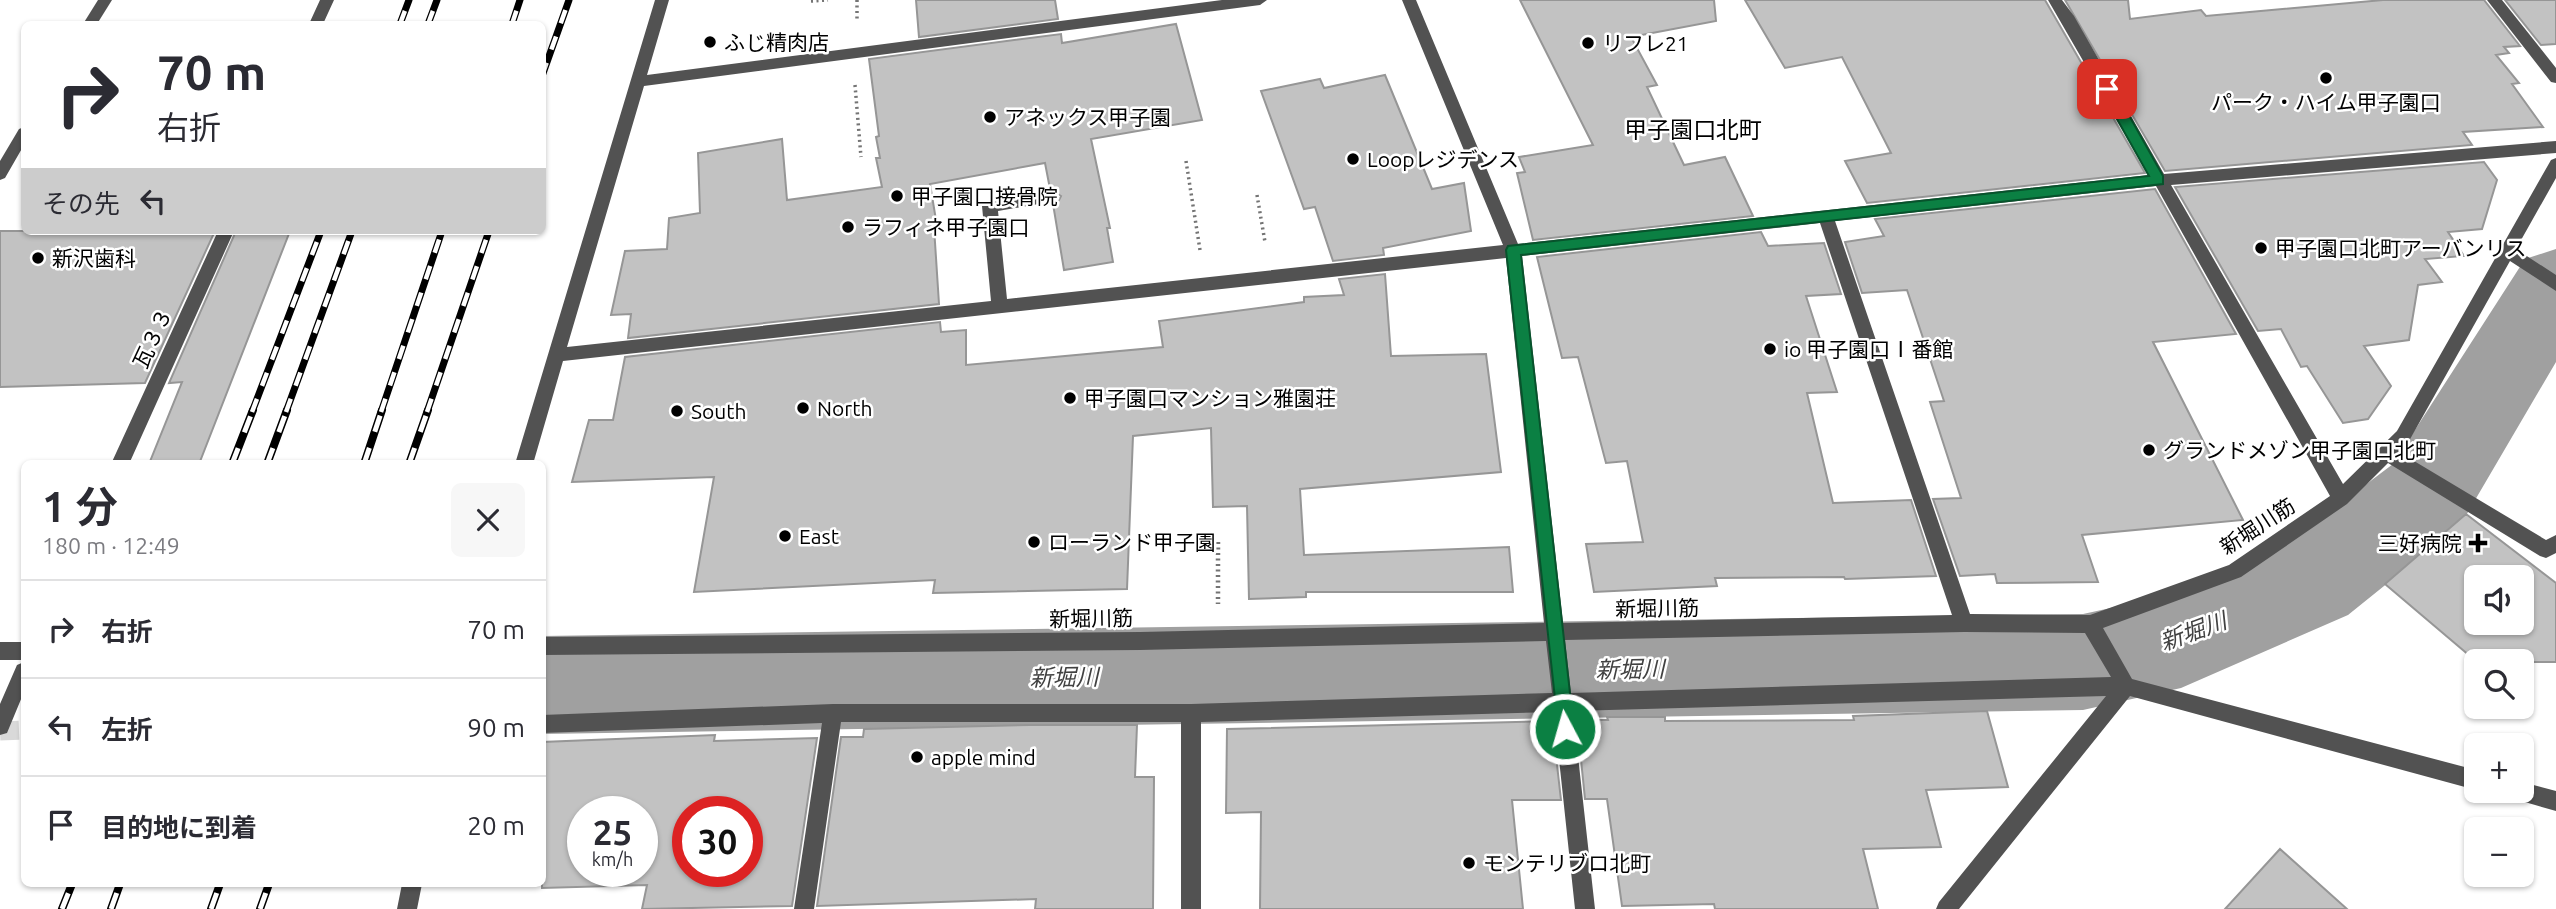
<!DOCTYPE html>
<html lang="ja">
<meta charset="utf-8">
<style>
:root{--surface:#fff;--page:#f7f7f7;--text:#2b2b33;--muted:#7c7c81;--line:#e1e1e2}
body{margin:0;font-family:Ubuntu,"Noto Sans JP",sans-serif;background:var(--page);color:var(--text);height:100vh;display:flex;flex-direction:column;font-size:26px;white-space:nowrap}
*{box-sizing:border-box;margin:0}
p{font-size:23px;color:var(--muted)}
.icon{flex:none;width:38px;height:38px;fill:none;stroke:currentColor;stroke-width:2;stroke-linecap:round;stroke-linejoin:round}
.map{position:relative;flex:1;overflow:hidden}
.side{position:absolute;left:21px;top:460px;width:525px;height:427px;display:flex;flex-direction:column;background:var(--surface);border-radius:10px;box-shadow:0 2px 5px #0004}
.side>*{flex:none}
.hud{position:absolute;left:21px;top:21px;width:525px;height:214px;border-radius:10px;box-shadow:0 2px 5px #0004;background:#fff;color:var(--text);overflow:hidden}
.controls{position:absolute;left:2464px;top:565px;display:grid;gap:14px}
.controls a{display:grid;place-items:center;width:70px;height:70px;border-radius:10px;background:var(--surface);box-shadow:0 2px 5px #0004;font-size:35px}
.speed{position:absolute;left:567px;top:796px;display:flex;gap:14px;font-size:35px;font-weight:700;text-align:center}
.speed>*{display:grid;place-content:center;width:91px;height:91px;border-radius:50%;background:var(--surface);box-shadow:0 2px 5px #0004;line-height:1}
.speed small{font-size:18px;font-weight:400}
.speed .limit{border:10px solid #d22;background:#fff;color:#111}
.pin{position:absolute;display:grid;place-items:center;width:60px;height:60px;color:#fff;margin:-30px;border-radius:14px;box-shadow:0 4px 10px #0006}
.me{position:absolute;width:77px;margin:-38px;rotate:354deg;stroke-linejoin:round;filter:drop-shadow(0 0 5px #0008)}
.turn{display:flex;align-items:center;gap:24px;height:147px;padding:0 21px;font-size:32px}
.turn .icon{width:91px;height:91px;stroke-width:2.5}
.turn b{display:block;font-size:49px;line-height:60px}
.then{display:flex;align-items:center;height:66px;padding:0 21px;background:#0003;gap:14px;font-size:26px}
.round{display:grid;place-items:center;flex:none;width:74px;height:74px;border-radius:10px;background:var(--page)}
.overview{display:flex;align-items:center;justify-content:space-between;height:119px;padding:0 21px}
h1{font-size:42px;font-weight:700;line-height:52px}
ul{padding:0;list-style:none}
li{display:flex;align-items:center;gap:21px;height:98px;padding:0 21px;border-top:2px solid var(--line)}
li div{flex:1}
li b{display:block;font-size:26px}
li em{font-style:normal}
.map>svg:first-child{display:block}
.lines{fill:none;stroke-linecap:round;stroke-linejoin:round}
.river{fill:#a0a0a0;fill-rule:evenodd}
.building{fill:#c2c2c2;stroke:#969696;stroke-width:2;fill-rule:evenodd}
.minor-tunnel{stroke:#d9d9d9;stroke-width:19;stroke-dasharray:19 10;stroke-linecap:butt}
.path-far1{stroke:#747474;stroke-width:3.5;stroke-dasharray:2 3.5;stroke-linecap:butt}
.path{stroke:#747474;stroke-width:4.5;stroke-dasharray:2 3.5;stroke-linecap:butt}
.minor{fill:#525252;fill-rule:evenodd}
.rail-far1-casing{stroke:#000;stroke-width:7}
.rail-casing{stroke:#000;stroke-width:8}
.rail-far1{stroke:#fff;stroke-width:4.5;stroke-dasharray:14;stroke-linecap:butt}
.rail{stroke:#fff;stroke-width:5;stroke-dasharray:17;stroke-linecap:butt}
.route{fill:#0b8043;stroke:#07532c;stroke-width:2}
.poi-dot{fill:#000;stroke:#fff;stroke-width:2.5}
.labels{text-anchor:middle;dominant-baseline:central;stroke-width:5;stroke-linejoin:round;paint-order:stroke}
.poi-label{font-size:21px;fill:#000;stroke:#fff;text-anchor:start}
.street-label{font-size:21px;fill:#000;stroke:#fff}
.neighbourhood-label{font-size:23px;fill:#000;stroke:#fff}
.water-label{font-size:23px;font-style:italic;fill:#414141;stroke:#fff}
</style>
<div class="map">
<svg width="2556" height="909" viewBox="0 0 2556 909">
<rect width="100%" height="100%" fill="#fff"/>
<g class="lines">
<path class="river" d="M 2556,249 L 2556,362 L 2461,524 L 2348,615 L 2181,688 L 2083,710 L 542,734 L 542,636 L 2083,614 L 2175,594 L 2278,551 L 2393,464 L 2525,259 Z"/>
</g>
<path class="building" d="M 916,0 L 1055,0 L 1058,19 L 919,37 Z
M 1520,0 L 1714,0 L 1716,21 L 1631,37 L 1657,85 L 1647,87 L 1684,165 L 1725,157 L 1753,216 L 1533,240 L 1517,173 L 1525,172 L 1519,157 L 1593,145 Z
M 1745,0 L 2045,0 L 2145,173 L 1867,203 L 1845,161 L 1891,153 L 1842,57 L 1785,68 Z
M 2065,0 L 2128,0 L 2130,19 L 2201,10 L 2206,16 L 2383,0 L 2484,0 L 2520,46 L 2504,47 L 2509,53 L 2496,55 L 2519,83 L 2512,84 L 2543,127 L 2463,132 L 2472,145 L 2165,171 Z
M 2505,0 L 2556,0 L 2556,44 L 2541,45 Z
M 1176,24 L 1202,120 L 1091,139 L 1110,228 L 1107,228 L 1113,262 L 1064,270 L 1053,204 L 1058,202 L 1061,196 L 1050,189 L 1045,163 L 930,184 L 937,226 L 934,227 L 939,304 L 628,338 L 631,314 L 611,315 L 625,251 L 667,249 L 669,218 L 700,213 L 698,153 L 782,139 L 787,200 L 882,187 L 876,158 L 880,158 L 876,137 L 879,136 L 869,59 L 1061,34 L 1062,43 Z
M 1385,75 L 1432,189 L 1464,183 L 1471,231 L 1383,248 L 1384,255 L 1333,261 L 1315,207 L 1304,209 L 1261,91 L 1320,79 L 1324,88 Z
M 2484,162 L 2497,180 L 2482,229 L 2448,232 L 2464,256 L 2425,259 L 2442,282 L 2418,285 L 2409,340 L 2364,346 L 2391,386 L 2368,419 L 2343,423 L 2307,366 L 2301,367 L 2281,329 L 2258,331 L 2175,187 Z
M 2155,189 L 2236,334 L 2153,342 L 2243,520 L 2082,535 L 2098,582 L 1997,583 L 1995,574 L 1960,576 L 1933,499 L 1961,498 L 1930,402 L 1944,401 L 1907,290 L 1862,293 L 1845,242 L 1884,236 L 1875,219 Z
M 0,231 L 215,231 L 145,383 L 0,387 Z
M 236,231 L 290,231 L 199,464 L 149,464 L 182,382 L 169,383 Z
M 1761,232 L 1768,246 L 1824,243 L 1841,294 L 1806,296 L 1837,392 L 1807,393 L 1833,503 L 1911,500 L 1936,576 L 1845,579 L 1844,577 L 1715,578 L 1717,586 L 1594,592 L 1586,544 L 1643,542 L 1627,461 L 1606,463 L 1578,357 L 1562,358 L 1537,257 Z
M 1385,274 L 1391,356 L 1486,354 L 1501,472 L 1300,489 L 1304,555 L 1509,547 L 1513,592 L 1306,592 L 1306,597 L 1249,599 L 1247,506 L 1213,507 L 1211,428 L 1133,436 L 1127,589 L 933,593 L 935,580 L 694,592 L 714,477 L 572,482 L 589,420 L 613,420 L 625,357 L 940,322 L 941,332 L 966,330 L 966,365 L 1163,347 L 1159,321 L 1304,302 L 1304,297 L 1344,295 L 1339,279 Z
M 2466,514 L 2556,583 L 2556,662 L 2477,662 L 2385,584 ZM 2476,578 L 2522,578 L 2522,623 L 2476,623 Z
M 1987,711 L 2008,787 L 1926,790 L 1941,847 L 1863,849 L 1878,909 L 1715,909 L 1714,904 L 1622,906 L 1607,799 L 1585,799 L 1577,720 L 1608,720 L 1607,717 L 1665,717 L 1665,721 L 1854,720 L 1853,716 Z
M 1552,721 L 1561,800 L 1512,800 L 1523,909 L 1260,909 L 1261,812 L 1226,813 L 1227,729 Z
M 1030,725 L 1137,725 L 1135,777 L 1154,777 L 1153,909 L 1035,909 L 1036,899 L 817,906 L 841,737 L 863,737 L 864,729 Z
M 715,735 L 714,741 L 817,738 L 792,906 L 642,909 L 647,885 L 542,888 L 542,742 ZM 583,812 L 642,812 L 642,872 L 583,872 ZM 688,812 L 747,812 L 747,872 L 688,872 Z
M 2280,849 L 2347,909 L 2225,909 Z"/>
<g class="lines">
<path class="minor-tunnel" d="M 0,731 L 24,730"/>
<path class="path-far1" d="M 857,0 L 857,20
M 811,1 L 828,0
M 855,85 L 861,157
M 1186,161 L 1200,250
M 1257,195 L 1265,242"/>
<path class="path" d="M 1218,542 L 1218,604"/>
<path class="minor" d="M 98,0 L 112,0 L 97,24 L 83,24 Z
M 320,0 L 334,0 L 323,24 L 309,24 Z
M 655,0 L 669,0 L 647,75 L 1222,0 L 1267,0 L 1260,5 L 644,86 L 567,347 L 991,301 L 982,206 L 984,202 L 1050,191 L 1058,197 L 1056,201 L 998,211 L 1007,299 L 1503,245 L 1402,0 L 1416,0 L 1518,244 L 2149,175 L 2048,0 L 2062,0 L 2074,16 L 2164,174 L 2556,141 L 2556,153 L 2171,185 L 2343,484 L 2397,431 L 2551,160 L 2556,158 L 2556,178 L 2516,249 L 2556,275 L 2556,291 L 2510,261 L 2409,441 L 2399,452 L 2546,540 L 2556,535 L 2556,553 L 2546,558 L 2540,556 L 2388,463 L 2347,504 L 2241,577 L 2103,628 L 2132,679 L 2476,770 L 2476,790 L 2130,696 L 1959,909 L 1936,909 L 1939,902 L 2106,696 L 1573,711 L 1595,909 L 1575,909 L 1554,712 L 1201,722 L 1201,909 L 1181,909 L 1181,722 L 841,722 L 814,909 L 794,909 L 822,723 L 542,733 L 542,715 L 833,704 L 1191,704 L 1552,693 L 1546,641 L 1140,650 L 542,655 L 542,637 L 1140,632 L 1544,623 L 1506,258 L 563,361 L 533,464 L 515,464 ZM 2156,186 L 2330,496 L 2229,565 L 2090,615 L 1970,614 L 1835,221 ZM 1820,223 L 1952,615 L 1563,623 L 1522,256 ZM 1964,632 L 2085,633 L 2111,677 L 1571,693 L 1565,640 Z
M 2487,0 L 2502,0 L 2556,68 L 2556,83 L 2551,82 Z
M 24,127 L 24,145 L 5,178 L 0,180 L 0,161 L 19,129 Z
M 218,231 L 234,231 L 129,464 L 111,464 Z
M 0,642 L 24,642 L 24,660 L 0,660 Z
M 24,662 L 24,692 L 7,733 L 0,735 L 0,704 L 17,665 Z
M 2522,782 L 2556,791 L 2556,811 L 2511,798 L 2508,791 L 2522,791 Z
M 402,884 L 422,884 L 417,909 L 397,909 Z"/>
<defs>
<path id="rail-far1" d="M 400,24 L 409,0
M 428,24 L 437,0
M 512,24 L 520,0
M 542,76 L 569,0
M 252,412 L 321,231
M 286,412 L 352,231
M 381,412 L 442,231
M 427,412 L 489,231"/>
<path id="rail" d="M 232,464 L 253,410
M 267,464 L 287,410
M 364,464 L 382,410
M 409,464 L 428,410
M 62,909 L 72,884
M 111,909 L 120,884
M 211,909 L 220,884
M 260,909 L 269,884"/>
</defs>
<use href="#rail-far1" class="rail-far1-casing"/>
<use href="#rail" class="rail-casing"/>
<use href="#rail-far1" class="rail-far1"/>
<use href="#rail" class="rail"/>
</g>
<path class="route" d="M 2107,84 L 2112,85 L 2163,176 L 2163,184 L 1521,255 L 1574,729 L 1571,735 L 1565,737 L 1559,735 L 1506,250 L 1508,246 L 2149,176 L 2100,89 Z"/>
<g class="poi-dot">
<circle cx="710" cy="42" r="7"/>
<circle cx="1588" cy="43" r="7"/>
<circle cx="2326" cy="78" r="7"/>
<circle cx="990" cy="117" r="7"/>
<circle cx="1353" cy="159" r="7"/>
<circle cx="897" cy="196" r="7"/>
<circle cx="848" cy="227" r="7"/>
<circle cx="2261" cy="248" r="7"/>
<circle cx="38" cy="258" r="7"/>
<circle cx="1770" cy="349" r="7"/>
<circle cx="1070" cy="398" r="7"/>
<circle cx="803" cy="408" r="7"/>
<circle cx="677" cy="411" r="7"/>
<circle cx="2149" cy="450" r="7"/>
<circle cx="785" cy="536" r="7"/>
<circle cx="1034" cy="542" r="7"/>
<path d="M2474.5 532.5h7v7h7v7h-7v7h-7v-7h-7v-7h7z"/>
<circle cx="917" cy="757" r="7"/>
<circle cx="1469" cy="863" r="7"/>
</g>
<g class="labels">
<g class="poi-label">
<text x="724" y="42">ふじ精肉店</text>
<text x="1602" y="43">リフレ21</text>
<text x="2326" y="102" text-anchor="middle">パーク・ハイム甲子園口</text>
<text x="1004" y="117">アネックス甲子園</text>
<text x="1367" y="159">Loopレジデンス</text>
<text x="911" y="196">甲子園口接骨院</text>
<text x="862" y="227">ラフィネ甲子園口</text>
<text x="2275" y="248">甲子園口北町アーバンリス</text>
<text x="52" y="258">新沢歯科</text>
<text x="1784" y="349">io 甲子園口Ⅰ番館</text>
<text x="1084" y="398">甲子園口マンション雅園荘</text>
<text x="817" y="408">North</text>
<text x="691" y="411">South</text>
<text x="2163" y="450">グランドメゾン甲子園口北町</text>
<text x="799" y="536">East</text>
<text x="1048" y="542">ローランド甲子園</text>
<text x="2462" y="543" text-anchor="end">三好病院</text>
<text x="931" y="757">apple mind</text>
<text x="1483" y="863">モンテリブロ北町</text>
</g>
<g class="street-label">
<text transform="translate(152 338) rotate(-65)">瓦３３</text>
<text transform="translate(2257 526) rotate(-33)">新堀川筋</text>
<text transform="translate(1657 608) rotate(-1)">新堀川筋</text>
<text transform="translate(1091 618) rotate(-1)">新堀川筋</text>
</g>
<g class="neighbourhood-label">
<text x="1693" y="129">甲子園口北町</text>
</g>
<g class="water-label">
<text transform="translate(2193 631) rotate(-20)">新堀川</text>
<text transform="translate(1630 669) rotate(-1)">新堀川</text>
<text transform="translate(1064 677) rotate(-1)">新堀川</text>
</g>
</g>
</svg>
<div class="controls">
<a><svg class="icon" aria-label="sound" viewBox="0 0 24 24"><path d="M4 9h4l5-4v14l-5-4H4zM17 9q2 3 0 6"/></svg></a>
<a><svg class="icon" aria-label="search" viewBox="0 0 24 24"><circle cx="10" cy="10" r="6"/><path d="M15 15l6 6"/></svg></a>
<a>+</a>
<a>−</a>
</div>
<div class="speed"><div>25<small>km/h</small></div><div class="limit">30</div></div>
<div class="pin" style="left:2107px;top:89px;background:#d93025"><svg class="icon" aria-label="arrive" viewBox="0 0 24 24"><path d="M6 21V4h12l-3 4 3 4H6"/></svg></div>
<svg class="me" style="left:1565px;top:729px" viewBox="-20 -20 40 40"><circle r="17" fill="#0b8043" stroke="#fff" stroke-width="3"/><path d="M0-11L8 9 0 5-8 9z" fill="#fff"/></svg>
<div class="hud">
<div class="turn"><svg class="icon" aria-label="right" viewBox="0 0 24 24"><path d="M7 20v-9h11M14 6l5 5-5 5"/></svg><div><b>70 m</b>右折</div></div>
<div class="then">その先<svg class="icon" aria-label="left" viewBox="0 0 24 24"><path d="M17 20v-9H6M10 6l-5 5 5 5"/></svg></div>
</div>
<section class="side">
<div class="overview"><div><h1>1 分</h1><p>180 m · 12:49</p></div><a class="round"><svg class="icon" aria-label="close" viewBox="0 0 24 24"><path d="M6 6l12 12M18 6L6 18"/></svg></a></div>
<ul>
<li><svg class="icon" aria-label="right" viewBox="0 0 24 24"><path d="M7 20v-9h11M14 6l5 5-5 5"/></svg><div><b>右折</b></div><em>70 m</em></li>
<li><svg class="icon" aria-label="left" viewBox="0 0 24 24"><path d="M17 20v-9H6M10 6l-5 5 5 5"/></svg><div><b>左折</b></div><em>90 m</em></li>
<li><svg class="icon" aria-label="arrive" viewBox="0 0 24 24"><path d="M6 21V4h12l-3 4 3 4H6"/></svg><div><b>目的地に到着</b></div><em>20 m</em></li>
</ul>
</section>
</div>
